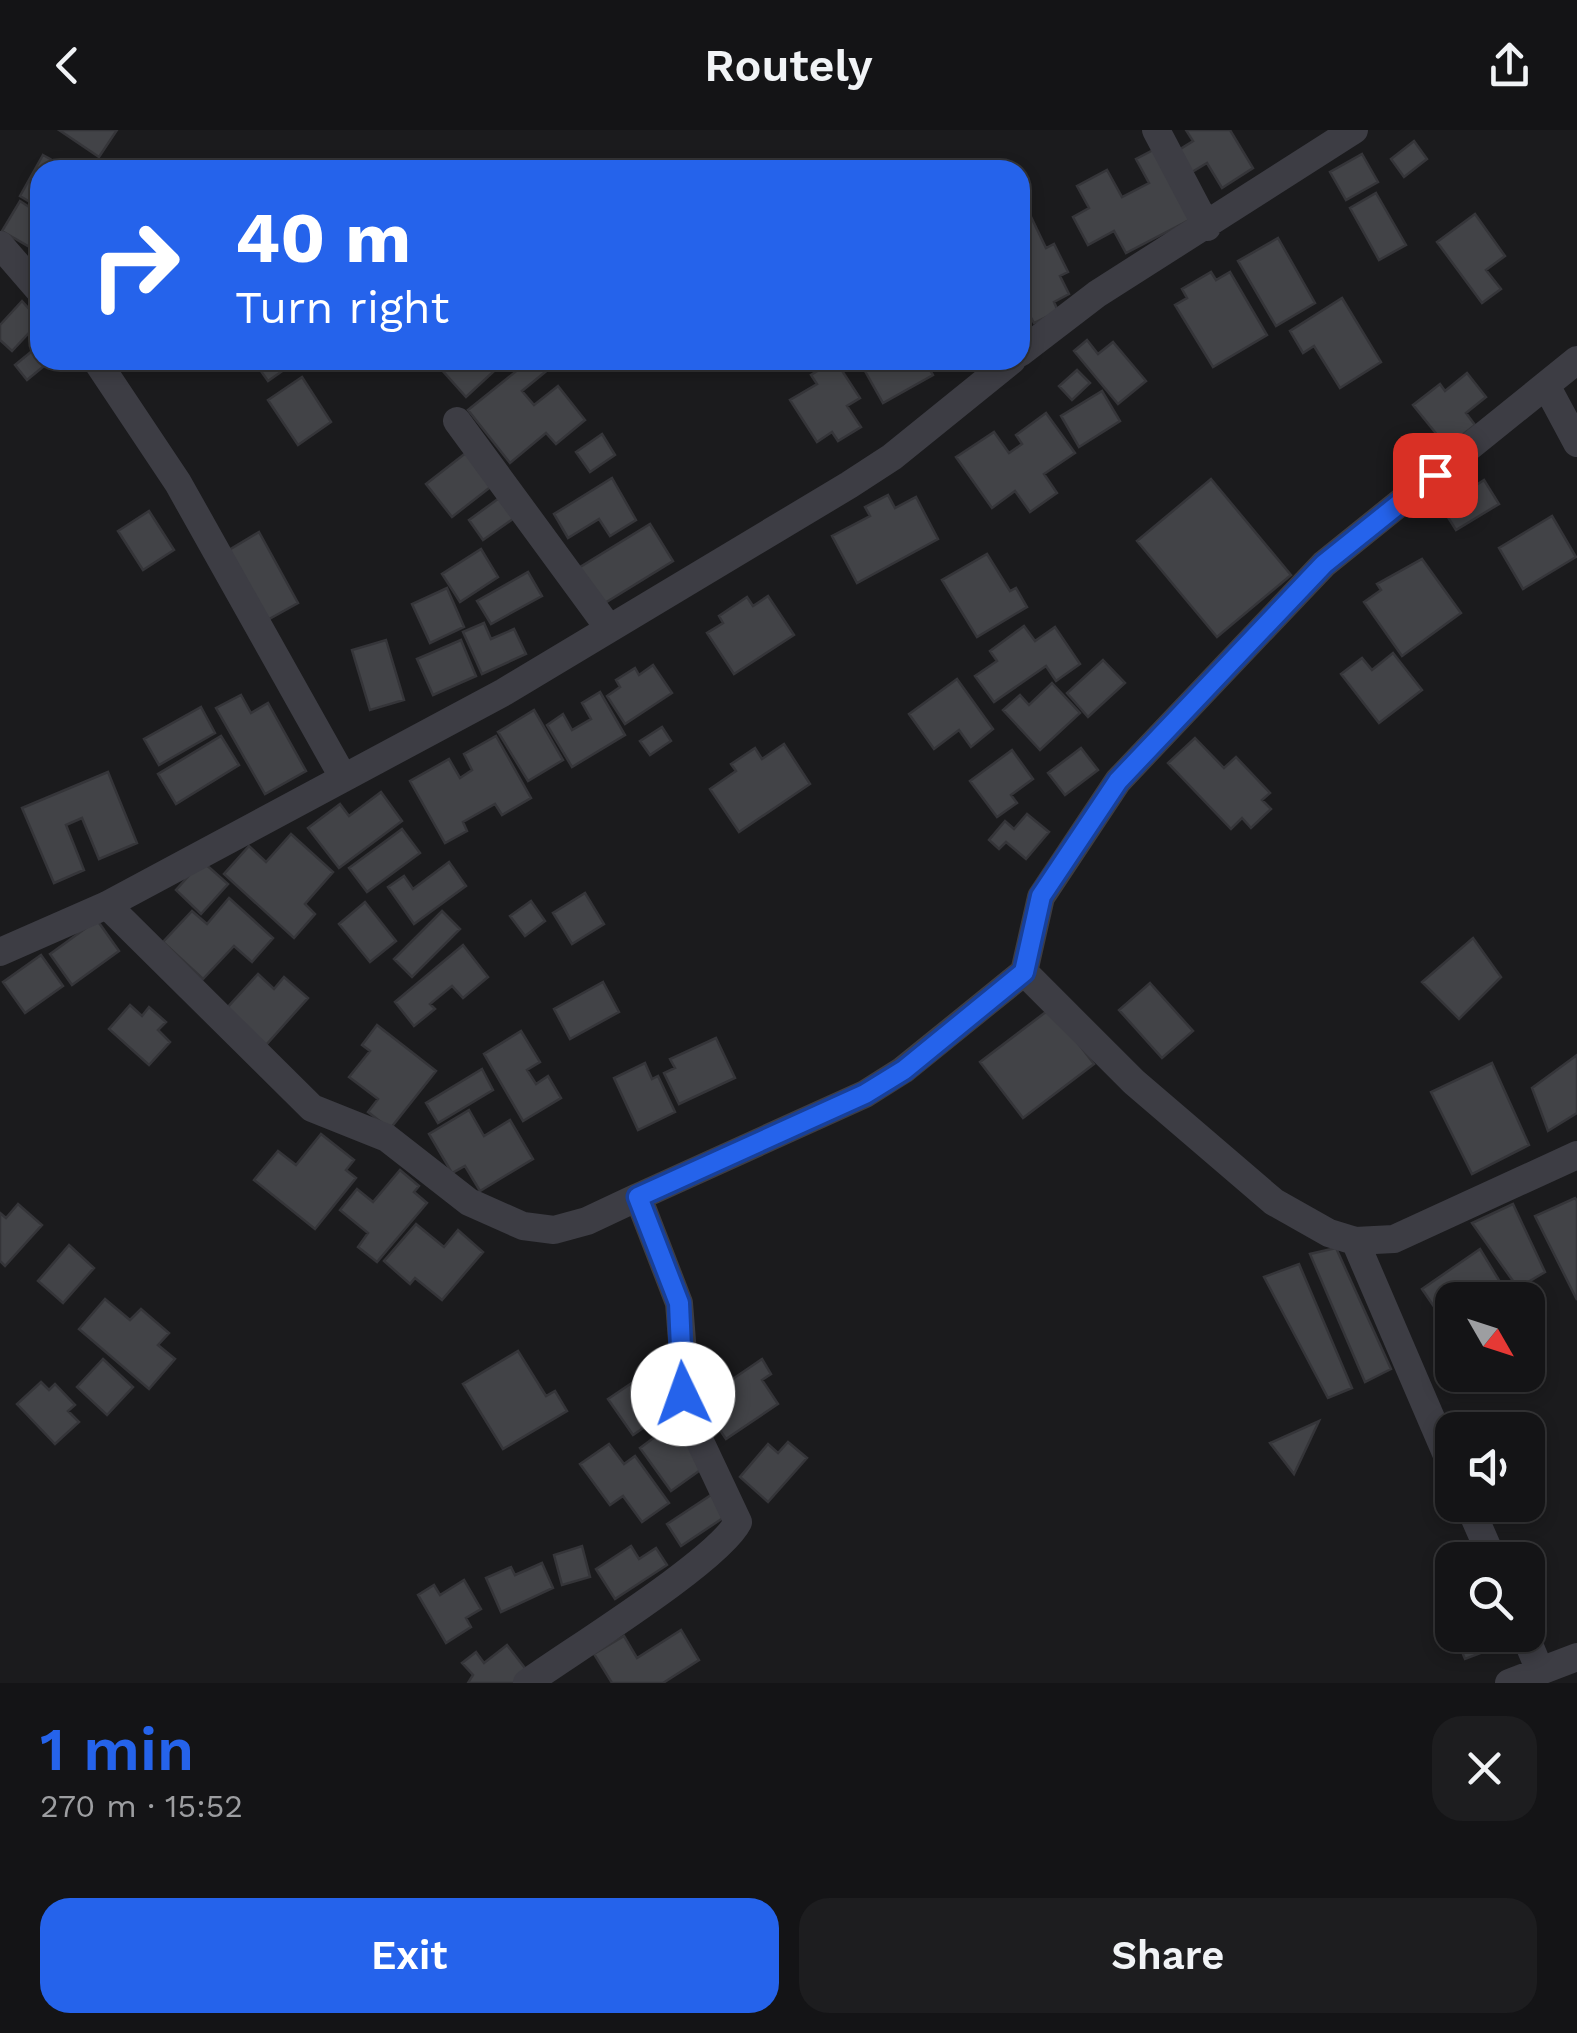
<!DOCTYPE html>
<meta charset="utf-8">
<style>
:root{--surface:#141416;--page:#1d1d1f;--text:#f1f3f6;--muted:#9d9ea1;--line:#333335;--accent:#2563eb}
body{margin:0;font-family:"Work Sans",sans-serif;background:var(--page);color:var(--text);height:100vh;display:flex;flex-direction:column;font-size:38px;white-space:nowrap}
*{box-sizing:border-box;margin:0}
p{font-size:32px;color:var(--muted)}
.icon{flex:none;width:55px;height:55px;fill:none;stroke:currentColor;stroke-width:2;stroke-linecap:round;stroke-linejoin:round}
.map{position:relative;height:1553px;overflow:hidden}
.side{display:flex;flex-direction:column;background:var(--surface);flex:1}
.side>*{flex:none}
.hud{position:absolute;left:30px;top:30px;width:1000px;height:210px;border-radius:30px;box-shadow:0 5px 15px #0003,0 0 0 2px var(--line);background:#2563eb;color:#fff;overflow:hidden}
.needle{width:65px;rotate:129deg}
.controls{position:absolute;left:1435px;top:1152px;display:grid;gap:20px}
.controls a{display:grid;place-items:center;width:110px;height:110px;border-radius:20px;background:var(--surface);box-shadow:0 5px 15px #0003,0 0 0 2px var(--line);font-size:50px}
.pin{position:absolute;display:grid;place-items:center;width:85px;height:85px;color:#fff;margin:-42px;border-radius:20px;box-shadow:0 5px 15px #0006}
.me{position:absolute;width:110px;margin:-55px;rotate:357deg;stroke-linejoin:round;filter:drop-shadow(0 0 8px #0008)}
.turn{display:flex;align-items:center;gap:35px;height:210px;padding:0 40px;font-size:45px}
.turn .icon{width:130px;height:130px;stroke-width:2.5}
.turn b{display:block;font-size:70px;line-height:85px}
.round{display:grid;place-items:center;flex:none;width:105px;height:105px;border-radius:30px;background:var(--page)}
.summary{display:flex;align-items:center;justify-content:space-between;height:170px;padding:0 40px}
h1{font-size:60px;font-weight:600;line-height:75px;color:var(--accent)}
.primary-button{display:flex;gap:20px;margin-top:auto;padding:20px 40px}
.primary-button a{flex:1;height:115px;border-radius:30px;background:var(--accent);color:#fff;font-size:40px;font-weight:600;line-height:115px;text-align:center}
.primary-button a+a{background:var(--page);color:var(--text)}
header{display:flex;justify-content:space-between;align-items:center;height:130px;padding:0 40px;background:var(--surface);font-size:45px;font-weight:600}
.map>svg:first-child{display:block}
.building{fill:#424347;stroke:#353539;stroke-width:2.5}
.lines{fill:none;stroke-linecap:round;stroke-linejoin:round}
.street{stroke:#3d3d44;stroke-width:28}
.route-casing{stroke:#184099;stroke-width:25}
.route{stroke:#2563eb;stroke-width:18}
</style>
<header><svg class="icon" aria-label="back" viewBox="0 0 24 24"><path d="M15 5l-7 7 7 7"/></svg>Routely<svg class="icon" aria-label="share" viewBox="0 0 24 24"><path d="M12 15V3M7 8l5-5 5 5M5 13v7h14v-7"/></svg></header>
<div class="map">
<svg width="1577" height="1553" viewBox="0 0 1577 1553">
<rect width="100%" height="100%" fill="#1b1b1d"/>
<path class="building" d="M 59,0 L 117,0 L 99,27 Z
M 1186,0 L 1230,0 L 1253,38 L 1222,58 L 1207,33 L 1187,45 L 1174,23 L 1193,11 Z
M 1414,11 L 1427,29 L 1404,47 L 1391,29 Z
M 1159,17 L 1195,87 L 1126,123 L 1114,101 L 1088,115 L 1073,87 L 1089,78 L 1077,56 L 1107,40 L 1122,67 L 1149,53 L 1136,29 Z
M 1362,24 L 1378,52 L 1346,70 L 1330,42 Z
M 43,25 L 70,40 L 40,40 L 40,78 L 20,66 Z
M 1376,63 L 1406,115 L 1379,130 L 1350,78 Z
M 1021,66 L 1046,118 L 1054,114 L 1068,142 L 1060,146 L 1069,164 L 1054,172 L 1058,181 L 1034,193 L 1029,184 L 1020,188 Z
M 20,71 L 40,84 L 40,123 L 2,101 Z
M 1475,84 L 1505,126 L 1486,140 L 1501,159 L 1482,173 L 1437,112 Z
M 1278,108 L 1315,173 L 1276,196 L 1238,131 Z
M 1211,142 L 1216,150 L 1230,142 L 1267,205 L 1213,237 L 1175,175 L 1187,168 L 1182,159 Z
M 1342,168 L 1381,232 L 1340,258 L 1314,216 L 1303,223 L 1290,201 Z
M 22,171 L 40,191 L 12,221 L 0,210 L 0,195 Z
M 1087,210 L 1098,224 L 1113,212 L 1146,251 L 1118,274 L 1074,221 Z
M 32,221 L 44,236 L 27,250 L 15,235 Z
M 253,230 L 298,230 L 268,251 Z
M 450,230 L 506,230 L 466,267 L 441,239 Z
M 530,230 L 543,230 L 550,238 L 522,261 L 534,275 L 558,256 L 585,290 L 556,314 L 546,303 L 510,333 L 468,280 Z
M 835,230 L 860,268 L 847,276 L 861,297 L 838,311 L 832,302 L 817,312 L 790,270 L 817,254 L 811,245 Z
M 873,230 L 924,230 L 933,245 L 883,273 L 865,241 L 876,235 Z
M 1077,240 L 1090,253 L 1072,270 L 1059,256 Z
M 1467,243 L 1486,267 L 1466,283 L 1475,295 L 1447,317 L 1413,275 L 1440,254 L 1445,261 Z
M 302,247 L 331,292 L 298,315 L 268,270 Z
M 1102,261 L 1120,291 L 1079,317 L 1061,286 Z
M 1046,283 L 1075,323 L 1044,344 L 1057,363 L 1030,382 L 1015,361 L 992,378 L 956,327 L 994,302 L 1009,323 L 1022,314 L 1016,305 Z
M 602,304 L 615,325 L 590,342 L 576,322 Z
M 467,322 L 493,355 L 452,387 L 426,354 Z
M 1463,347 L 1470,359 L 1484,350 L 1499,374 L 1456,400 L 1434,365 Z
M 612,348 L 636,390 L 610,406 L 599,389 L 568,408 L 554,384 Z
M 1211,349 L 1291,445 L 1217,507 L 1137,411 Z
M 506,363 L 520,384 L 483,410 L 469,390 Z
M 888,365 L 895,378 L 916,367 L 938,409 L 857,453 L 832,406 L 870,386 L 865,377 Z
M 149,381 L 174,420 L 143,440 L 118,401 Z
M 1552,386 L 1576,427 L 1523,459 L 1499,418 Z
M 650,394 L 673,431 L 600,476 L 577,439 Z
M 259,402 L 298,473 L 262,493 L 224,423 Z
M 481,419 L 498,447 L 460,472 L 442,444 Z
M 987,424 L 1010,461 L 1016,458 L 1027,477 L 977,507 L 942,450 Z
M 1422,429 L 1461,483 L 1402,526 L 1364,472 L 1381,460 L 1377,454 Z
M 528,442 L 542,466 L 491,494 L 477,471 Z
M 447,458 L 464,497 L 430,513 L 412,474 Z
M 768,466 L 794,505 L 734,544 L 707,503 L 723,493 L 719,486 L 747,467 L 753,476 Z
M 484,493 L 491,509 L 514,499 L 526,524 L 482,544 L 463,502 Z
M 1024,496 L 1035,511 L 1055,497 L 1080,534 L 1056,551 L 1046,536 L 994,572 L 975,546 L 997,531 L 990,521 Z
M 386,510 L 404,570 L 370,580 L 352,520 Z
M 461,510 L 476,546 L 433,565 L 417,529 Z
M 1393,523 L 1422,560 L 1379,593 L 1341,544 L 1362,528 L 1372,540 Z
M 1103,530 L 1125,553 L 1088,587 L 1067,563 Z
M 653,535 L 672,563 L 625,594 L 607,566 L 620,557 L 616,550 L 635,538 L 639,545 Z
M 957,549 L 993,599 L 971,617 L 959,600 L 934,619 L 909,584 Z
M 1052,553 L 1080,583 L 1040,620 L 1003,580 L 1020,565 L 1029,575 Z
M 600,562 L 625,605 L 572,637 L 547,595 L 563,584 L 572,600 L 591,589 L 582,573 Z
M 241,565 L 251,583 L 268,573 L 306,641 L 265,664 L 216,578 Z
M 201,577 L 215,603 L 159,635 L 144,609 Z
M 534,580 L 563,630 L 528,651 L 498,602 Z
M 662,597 L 671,611 L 650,625 L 640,611 Z
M 221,606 L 239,635 L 176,674 L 158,644 Z
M 496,606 L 531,668 L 502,685 L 495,674 L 463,692 L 467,701 L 445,713 L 410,651 L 449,629 L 460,648 L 472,640 L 464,624 Z
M 1195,608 L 1224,638 L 1236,627 L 1270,663 L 1262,670 L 1271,679 L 1251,698 L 1242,688 L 1231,699 L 1168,633 Z
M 784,614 L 810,654 L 739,702 L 710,659 L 736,641 L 731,634 L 755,618 L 762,629 Z
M 1081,618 L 1098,640 L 1065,665 L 1048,643 Z
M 1012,620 L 1033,649 L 1011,665 L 1017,673 L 997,687 L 970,651 Z
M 108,642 L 137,713 L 99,729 L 82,688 L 66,695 L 84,740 L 54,753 L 22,678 Z
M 381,662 L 402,691 L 339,738 L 308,698 L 340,674 L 349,686 Z
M 1027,684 L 1049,702 L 1026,729 L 1006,712 L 999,719 L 989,710 L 1005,691 L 1014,699 Z
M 402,699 L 420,723 L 367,762 L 349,738 Z
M 291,704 L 333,742 L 305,774 L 315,784 L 294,808 L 224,744 L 249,716 L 266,732 Z
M 202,731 L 228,754 L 201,784 L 176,760 Z
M 449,732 L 466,756 L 414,794 L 388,757 L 404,746 L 413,759 Z
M 585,763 L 604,794 L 572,814 L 553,783 Z
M 229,768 L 273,808 L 252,832 L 234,816 L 203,849 L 163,812 L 192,781 L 207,794 Z
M 531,771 L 545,791 L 525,806 L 510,786 Z
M 365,772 L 396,811 L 370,832 L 339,794 Z
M 442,781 L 460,799 L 412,847 L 394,829 Z
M 97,790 L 119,821 L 72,855 L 50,824 Z
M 1473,808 L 1501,847 L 1459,889 L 1422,852 Z
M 463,815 L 488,847 L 463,868 L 452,856 L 430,874 L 435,879 L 414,896 L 395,872 Z
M 41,825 L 63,856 L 25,883 L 3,852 Z
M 258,844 L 274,859 L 284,847 L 308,868 L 266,915 L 226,879 Z
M 603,852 L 619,882 L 570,909 L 554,879 Z
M 1150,853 L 1193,901 L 1162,928 L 1119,880 Z
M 130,875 L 142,886 L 149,877 L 166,892 L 158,900 L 170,912 L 149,935 L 109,899 Z
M 1051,878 L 1094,934 L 1023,988 L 980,932 Z
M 377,895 L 436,941 L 390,999 L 368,982 L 378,969 L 349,947 L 370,921 L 362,915 Z
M 521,901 L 540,932 L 527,940 L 536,954 L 548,946 L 561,968 L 523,991 L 484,924 Z
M 716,908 L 735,948 L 679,974 L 664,943 L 675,938 L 670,929 Z
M 1577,925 L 1577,983 L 1548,1001 L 1532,958 Z
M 645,933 L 652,949 L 658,946 L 675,982 L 638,1000 L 614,948 Z
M 1492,933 L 1529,1015 L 1472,1044 L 1431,962 Z
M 482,939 L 493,960 L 438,993 L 426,973 Z
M 469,980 L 484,1006 L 510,990 L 533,1029 L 480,1061 L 465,1036 L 452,1043 L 429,1004 Z
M 321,1004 L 354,1030 L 346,1040 L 356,1048 L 315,1099 L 254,1050 L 278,1021 L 296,1035 Z
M 400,1040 L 419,1056 L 414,1062 L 427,1073 L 377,1132 L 358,1117 L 368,1103 L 340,1080 L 357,1059 L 373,1072 Z
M 1575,1068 L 1577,1071 L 1577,1170 L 1535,1086 Z
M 18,1074 L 42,1095 L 5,1136 L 0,1131 L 0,1083 L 6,1088 Z
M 1513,1074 L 1545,1142 L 1518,1158 L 1472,1093 Z
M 416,1094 L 444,1117 L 458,1100 L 483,1122 L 442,1170 L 415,1148 L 410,1154 L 384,1131 Z
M 69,1115 L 94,1138 L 63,1173 L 38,1151 Z
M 1336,1118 L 1391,1239 L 1365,1252 L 1310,1124 Z
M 1480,1119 L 1511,1170 L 1452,1170 L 1452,1203 L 1422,1159 Z
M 1299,1134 L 1352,1258 L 1328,1268 L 1264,1147 Z
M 105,1169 L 130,1190 L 141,1179 L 169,1203 L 158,1215 L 175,1229 L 149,1259 L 79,1199 Z
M 518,1221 L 546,1266 L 555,1261 L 567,1281 L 503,1319 L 463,1254 Z
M 103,1229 L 133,1257 L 107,1285 L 77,1257 Z
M 762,1229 L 771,1244 L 762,1250 L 778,1274 L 726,1309 L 709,1284 L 724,1274 L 715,1261 Z
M 648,1242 L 672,1278 L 633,1305 L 608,1269 Z
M 41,1252 L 49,1260 L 55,1254 L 75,1275 L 68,1281 L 79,1292 L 55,1314 L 17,1274 Z
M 1319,1291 L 1294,1344 L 1270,1313 Z
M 675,1292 L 706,1336 L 671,1361 L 640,1318 Z
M 788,1312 L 807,1328 L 768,1372 L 740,1347 L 768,1314 L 778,1323 Z
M 609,1314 L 624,1334 L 635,1326 L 669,1373 L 642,1392 L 623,1366 L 610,1375 L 580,1334 Z
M 711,1365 L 726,1386 L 681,1416 L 667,1394 Z
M 582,1416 L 590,1447 L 562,1455 L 554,1425 Z
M 631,1416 L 639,1429 L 656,1418 L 667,1435 L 615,1469 L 596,1439 Z
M 542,1433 L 553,1458 L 501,1482 L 486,1448 L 511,1437 L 515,1445 Z
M 464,1450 L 481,1479 L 466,1488 L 471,1497 L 446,1513 L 418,1465 L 434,1455 L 440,1465 Z
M 681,1500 L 699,1530 L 663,1553 L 612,1553 L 594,1524 L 624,1506 L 637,1528 Z
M 1455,1505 L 1519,1505 L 1520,1508 L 1465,1529 Z
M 507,1515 L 528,1542 L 515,1553 L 468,1553 L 473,1545 L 462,1533 L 476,1522 L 484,1533 Z"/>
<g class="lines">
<path class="street" d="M 1156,0 L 1207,97
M 0,115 L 40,161
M 1020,223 L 1097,164 L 1354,0
M 96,230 L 178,353 L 343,647
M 1577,230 L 1324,434 L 1118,651 L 1041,767 L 1024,842 L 1134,952 L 1274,1072 L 1329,1103 L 1355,1111 L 1394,1109 L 1577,1025
M 1547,257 L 1577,313
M 457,291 L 608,497
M 107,775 L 312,978 L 387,1008 L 469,1072 L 523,1096 L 554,1100 L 587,1091 L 638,1067 L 679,1173 L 688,1286 L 738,1392 C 718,1431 570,1522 527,1553
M 0,822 L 107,775 L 504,562 L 849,355 L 892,327 L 1012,230
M 638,1067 L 865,964 L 903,940 L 1024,842
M 1355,1111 L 1452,1337
M 1469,1375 L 1493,1430
M 1525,1505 L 1540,1541
M 1509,1553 L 1577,1527"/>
</g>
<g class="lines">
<defs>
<path id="route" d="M 683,1264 L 679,1173 L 638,1067 L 865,964 L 904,940 L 1024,842 L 1041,766 L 1118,651 L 1324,434 L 1435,345"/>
</defs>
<use href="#route" class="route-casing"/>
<use href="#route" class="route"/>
</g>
</svg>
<div class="controls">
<a><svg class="needle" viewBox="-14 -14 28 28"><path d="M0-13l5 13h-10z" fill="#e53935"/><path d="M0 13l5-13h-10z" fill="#9d9ea1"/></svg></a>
<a><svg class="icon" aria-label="sound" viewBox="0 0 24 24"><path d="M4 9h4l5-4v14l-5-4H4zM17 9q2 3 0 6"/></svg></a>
<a><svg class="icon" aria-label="search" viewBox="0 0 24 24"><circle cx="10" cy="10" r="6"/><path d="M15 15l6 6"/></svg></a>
</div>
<div class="pin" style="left:1435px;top:345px;background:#d93025"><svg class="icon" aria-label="arrive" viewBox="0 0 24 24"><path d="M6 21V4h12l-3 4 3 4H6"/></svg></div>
<svg class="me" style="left:683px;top:1264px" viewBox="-20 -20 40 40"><circle r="19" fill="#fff"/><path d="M0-13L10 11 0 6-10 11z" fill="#2563eb"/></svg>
<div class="hud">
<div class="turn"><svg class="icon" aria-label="right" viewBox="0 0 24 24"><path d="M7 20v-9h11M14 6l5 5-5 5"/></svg><div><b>40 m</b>Turn right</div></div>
</div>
</div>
<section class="side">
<div class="summary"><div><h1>1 min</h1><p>270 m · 15:52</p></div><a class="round"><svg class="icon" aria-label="close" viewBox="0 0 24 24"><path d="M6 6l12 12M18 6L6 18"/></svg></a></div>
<div class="primary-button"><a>Exit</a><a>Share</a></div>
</section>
